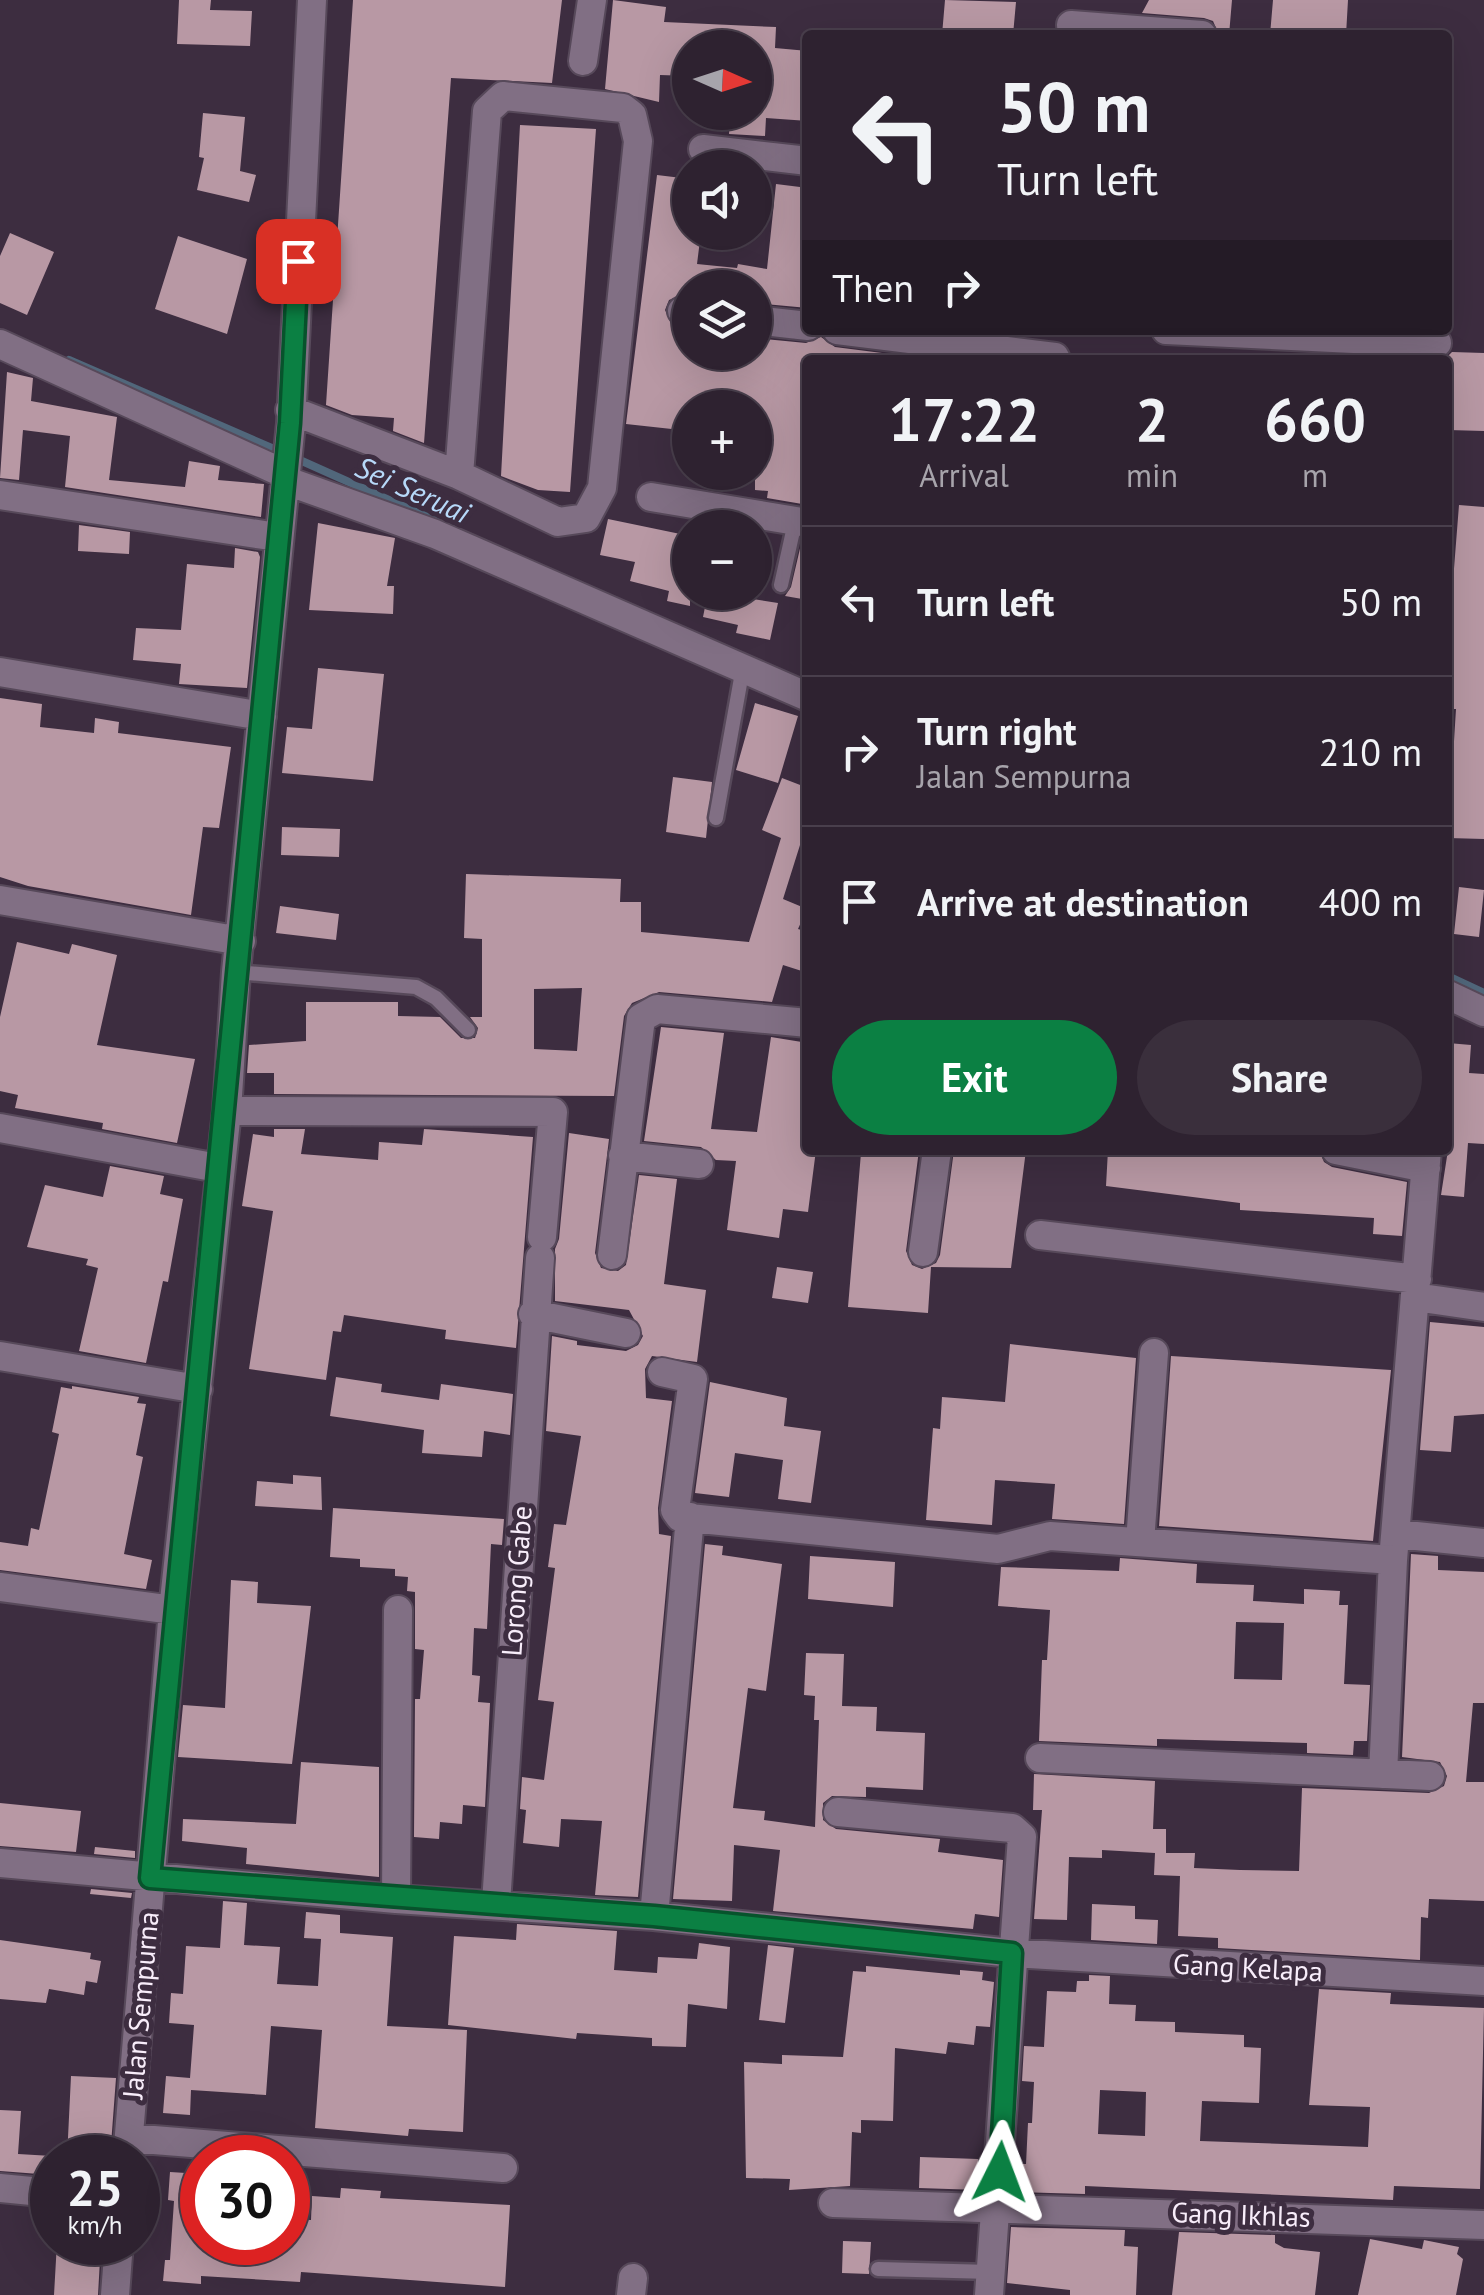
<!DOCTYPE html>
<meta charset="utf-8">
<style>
:root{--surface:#2e2230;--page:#3a2f3c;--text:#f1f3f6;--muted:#a7a4ab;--line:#493f4c;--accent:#0b8043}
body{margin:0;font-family:"PT Sans",sans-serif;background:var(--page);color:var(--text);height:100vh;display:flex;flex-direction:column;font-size:38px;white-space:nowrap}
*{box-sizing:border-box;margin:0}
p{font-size:32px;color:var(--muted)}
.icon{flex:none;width:55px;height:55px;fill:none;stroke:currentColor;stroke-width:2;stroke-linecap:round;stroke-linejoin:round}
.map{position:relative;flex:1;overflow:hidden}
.drawer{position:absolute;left:802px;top:355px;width:650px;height:800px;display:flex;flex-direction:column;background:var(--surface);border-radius:10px;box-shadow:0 10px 40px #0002,0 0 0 2px var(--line)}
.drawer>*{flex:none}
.top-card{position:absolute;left:802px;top:30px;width:650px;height:305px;border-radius:10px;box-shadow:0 10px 40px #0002,0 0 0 2px var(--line);background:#2e2230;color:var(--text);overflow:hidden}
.needle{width:65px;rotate:93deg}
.controls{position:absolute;left:672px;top:30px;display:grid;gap:20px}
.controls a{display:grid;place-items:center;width:100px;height:100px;border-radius:50%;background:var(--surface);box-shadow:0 10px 40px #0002,0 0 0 2px var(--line);font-size:50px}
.speed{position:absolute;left:30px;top:2135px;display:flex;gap:20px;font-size:50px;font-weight:700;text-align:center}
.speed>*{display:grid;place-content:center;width:130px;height:130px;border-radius:50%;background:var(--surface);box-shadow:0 10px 40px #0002,0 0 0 2px var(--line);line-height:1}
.speed small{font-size:25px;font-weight:400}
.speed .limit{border:15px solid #d22;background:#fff;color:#111}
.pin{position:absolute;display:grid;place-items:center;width:85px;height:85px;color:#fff;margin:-42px;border-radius:20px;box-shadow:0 5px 15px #0006}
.me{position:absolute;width:110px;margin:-55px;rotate:3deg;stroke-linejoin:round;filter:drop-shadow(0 0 8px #0008)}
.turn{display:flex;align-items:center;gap:35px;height:210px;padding:0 30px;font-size:45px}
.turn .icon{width:130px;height:130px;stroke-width:2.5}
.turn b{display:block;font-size:70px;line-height:85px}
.then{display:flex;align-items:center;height:95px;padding:0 30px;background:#0003;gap:20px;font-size:38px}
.eta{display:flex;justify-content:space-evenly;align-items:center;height:170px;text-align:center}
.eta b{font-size:60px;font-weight:700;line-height:70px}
.cta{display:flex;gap:20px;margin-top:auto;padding:20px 30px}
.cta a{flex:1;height:115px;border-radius:60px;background:var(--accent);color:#fff;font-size:40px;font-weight:700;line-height:115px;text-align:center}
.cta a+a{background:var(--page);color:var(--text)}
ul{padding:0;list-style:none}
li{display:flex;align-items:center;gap:30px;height:150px;padding:0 30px;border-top:2px solid var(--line)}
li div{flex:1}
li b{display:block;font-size:38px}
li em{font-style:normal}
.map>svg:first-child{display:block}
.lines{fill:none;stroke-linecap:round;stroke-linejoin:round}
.stream{stroke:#51677b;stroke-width:8}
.building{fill:#b898a4;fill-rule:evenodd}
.service-casing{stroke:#57495a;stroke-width:19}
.minor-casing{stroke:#57495a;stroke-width:32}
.service{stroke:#816f84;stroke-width:14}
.minor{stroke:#816f84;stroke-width:28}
.route-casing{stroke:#07532c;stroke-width:25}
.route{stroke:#0b8043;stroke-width:18}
.labels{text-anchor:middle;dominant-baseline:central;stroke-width:10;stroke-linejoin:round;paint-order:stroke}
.street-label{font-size:28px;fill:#f8edfa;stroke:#3d2d40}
.water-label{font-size:30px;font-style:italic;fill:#b7d9f9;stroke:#3d2d40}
</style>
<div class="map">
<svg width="1484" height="2295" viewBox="0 0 1484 2295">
<rect width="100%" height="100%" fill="#3d2d40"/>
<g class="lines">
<path class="stream" d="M 69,360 L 281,452
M 293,457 L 436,521
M 1448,976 L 1484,993"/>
</g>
<path class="building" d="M 179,0 L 211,0 L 210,10 L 252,11 L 250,46 L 177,44 Z
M 353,0 L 562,0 L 552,83 L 451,78 L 424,443 L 393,431 L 394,418 L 352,415 L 326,405 Z
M 613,0 L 666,7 L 664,22 L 776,27 L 775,48 L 808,51 L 808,121 L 766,118 L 765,136 L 729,134 L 730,112 L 755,112 L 755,48 L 690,48 L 690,76 L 660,75 L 659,102 L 605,89 Z
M 945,0 L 1016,2 L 1013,35 L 942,35 Z
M 1149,0 L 1232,0 L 1229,35 L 1219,35 L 1213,21 L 1204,18 L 1142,13 Z
M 1273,0 L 1348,0 L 1346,35 L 1270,35 Z
M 203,113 L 245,117 L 240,171 L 256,175 L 249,202 L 197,190 L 204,158 L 199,157 Z
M 520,125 L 596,129 L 570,492 L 538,490 L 501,476 Z
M 657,175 L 690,179 L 690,232 L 701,232 L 697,264 L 737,268 L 738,264 L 767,269 L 776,184 L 808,188 L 808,308 L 755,303 L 755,288 L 685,288 L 684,294 L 669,300 L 665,310 L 671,324 L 690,330 L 690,352 L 755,352 L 755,338 L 806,343 L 821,337 L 835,347 L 937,360 L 808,360 L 808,505 L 767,498 L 768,491 L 755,490 L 755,408 L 690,408 L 690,431 L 626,424 Z
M 10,233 L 54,252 L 27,315 L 0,303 L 0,256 Z
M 178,236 L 247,259 L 227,334 L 155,309 Z
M 1452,352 L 1484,353 L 1484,431 L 1448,430 L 1448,356 Z
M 7,372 L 33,378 L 31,401 L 117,417 L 109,480 L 185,487 L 189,461 L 220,466 L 218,480 L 264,484 L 261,517 L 65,487 L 70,436 L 23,430 L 19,480 L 0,478 Z
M 1459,505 L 1484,507 L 1484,839 L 1448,838 L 1456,709 L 1448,709 L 1448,594 L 1452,594 Z
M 608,519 L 690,536 L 690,606 L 667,601 L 669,591 L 630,581 L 635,562 L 600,555 Z
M 318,523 L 395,538 L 387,586 L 394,586 L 393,614 L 309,610 Z
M 79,525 L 130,532 L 129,554 L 78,551 Z
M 802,540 L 808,540 L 808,600 L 785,596 L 791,587 Z
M 235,548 L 258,552 L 260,557 L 247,688 L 179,684 L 181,664 L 133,660 L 136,628 L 181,630 L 187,564 L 234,568 Z
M 708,592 L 778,603 L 770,640 L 736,633 L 738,625 L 703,617 Z
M 318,668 L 384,674 L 373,781 L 282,773 L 287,727 L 312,729 Z
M 0,698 L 42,704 L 40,727 L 94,733 L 95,718 L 119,722 L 118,733 L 231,747 L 219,828 L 203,827 L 191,915 L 28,886 L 0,877 Z
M 755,703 L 798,716 L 778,783 L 736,770 Z
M 673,777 L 712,782 L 706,838 L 666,832 Z
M 782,778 L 808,788 L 808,848 L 800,845 L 783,899 L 807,909 L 798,929 L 808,932 L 808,973 L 783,965 L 772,1002 L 659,992 L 632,1003 L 624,1016 L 614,1096 L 274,1094 L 274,1073 L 247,1073 L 249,1045 L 306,1041 L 306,1002 L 398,1002 L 398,1016 L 440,1017 L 461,1038 L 475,1038 L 478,1028 L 470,1017 L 482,1017 L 482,939 L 464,938 L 466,874 L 621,879 L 620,902 L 641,902 L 641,932 L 749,942 L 781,838 L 762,830 ZM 582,988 L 577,1051 L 534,1049 L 534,989 Z
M 282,827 L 340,829 L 339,857 L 281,855 Z
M 1459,887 L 1484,890 L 1479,937 L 1454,934 Z
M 280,906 L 339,914 L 336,940 L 276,933 Z
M 17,942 L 69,954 L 72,944 L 117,955 L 97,1045 L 195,1059 L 177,1143 L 102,1129 L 103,1123 L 15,1108 L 18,1095 L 0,1091 L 0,1017 Z
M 661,1027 L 724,1033 L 711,1129 L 757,1132 L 771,1037 L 808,1043 L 808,1150 L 816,1150 L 808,1212 L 783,1209 L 779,1238 L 727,1230 L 736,1161 L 716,1160 L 701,1147 L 644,1141 Z
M 1448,1043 L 1471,1045 L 1469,1073 L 1484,1074 L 1484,1144 L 1468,1143 L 1464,1197 L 1441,1195 L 1448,1150 Z
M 274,1129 L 305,1129 L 301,1154 L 378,1160 L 379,1142 L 422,1145 L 424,1129 L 533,1137 L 516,1348 L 445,1339 L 446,1330 L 344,1315 L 341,1332 L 333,1331 L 326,1380 L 249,1369 L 273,1211 L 242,1206 L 253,1134 L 274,1137 Z
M 569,1133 L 609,1139 L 595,1253 L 601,1268 L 618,1271 L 626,1265 L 639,1175 L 677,1179 L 664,1284 L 706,1290 L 697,1362 L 652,1356 L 645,1369 L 646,1398 L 672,1401 L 658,1508 L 659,1534 L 671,1536 L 638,1897 L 595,1895 L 602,1821 L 561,1819 L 559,1847 L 523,1843 L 526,1810 L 520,1809 L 522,1777 L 544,1780 L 554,1702 L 538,1700 L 555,1568 L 548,1567 L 554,1524 L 566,1525 L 581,1436 L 546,1431 L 552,1336 L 577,1341 L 577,1345 L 626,1351 L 638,1345 L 643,1336 L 629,1310 L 555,1301 L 555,1249 L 559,1239 Z
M 880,1150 L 919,1150 L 906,1251 L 912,1265 L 922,1269 L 936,1263 L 940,1255 L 954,1150 L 1026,1150 L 1011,1268 L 931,1267 L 928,1313 L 848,1307 L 861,1153 L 879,1154 Z
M 1108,1150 L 1319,1150 L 1324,1162 L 1332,1167 L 1407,1182 L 1402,1236 L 1373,1234 L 1374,1218 L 1240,1210 L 1240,1203 L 1106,1186 Z
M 110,1166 L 164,1176 L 160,1194 L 183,1199 L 168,1282 L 163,1281 L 146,1363 L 79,1351 L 98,1268 L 86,1265 L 88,1259 L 27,1247 L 45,1185 L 103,1197 Z
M 777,1267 L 813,1272 L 808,1303 L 772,1298 Z
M 1430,1322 L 1484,1327 L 1484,1414 L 1454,1416 L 1451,1452 L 1420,1450 Z
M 1010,1344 L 1136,1358 L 1124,1524 L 1052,1519 L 1055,1484 L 995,1480 L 992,1525 L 926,1520 L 933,1428 L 940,1429 L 942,1397 L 1005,1402 Z
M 1171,1356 L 1391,1370 L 1373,1541 L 1159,1526 Z
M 336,1377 L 382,1384 L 381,1392 L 439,1400 L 441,1384 L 513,1394 L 510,1435 L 484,1431 L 482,1457 L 422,1453 L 424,1430 L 330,1416 Z
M 710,1382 L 787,1398 L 784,1426 L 821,1431 L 811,1503 L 778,1499 L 783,1460 L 735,1453 L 729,1497 L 695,1493 Z
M 72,1386 L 139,1397 L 137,1403 L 146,1404 L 136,1455 L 143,1457 L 124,1554 L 152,1560 L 146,1589 L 0,1570 L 0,1542 L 28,1546 L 31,1528 L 39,1530 L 59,1434 L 52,1432 L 61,1387 L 72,1389 Z
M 293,1475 L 321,1477 L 322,1510 L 255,1506 L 257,1481 L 293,1484 Z
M 333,1508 L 504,1519 L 502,1545 L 491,1544 L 487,1629 L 474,1628 L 472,1675 L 480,1676 L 478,1702 L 490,1703 L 485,1807 L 463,1805 L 462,1824 L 440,1822 L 439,1839 L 414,1837 L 415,1699 L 420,1699 L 424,1650 L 415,1649 L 415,1592 L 407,1591 L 408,1577 L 395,1576 L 395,1569 L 360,1567 L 360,1559 L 330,1557 Z
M 705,1544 L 723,1546 L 722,1555 L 782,1564 L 766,1691 L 748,1688 L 733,1808 L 765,1811 L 764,1820 L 815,1827 L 819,1720 L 814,1720 L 815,1696 L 804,1695 L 806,1653 L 844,1654 L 842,1706 L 877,1707 L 876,1731 L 925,1733 L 923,1790 L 866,1787 L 866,1797 L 832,1796 L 823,1803 L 823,1820 L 836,1829 L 940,1839 L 938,1852 L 1003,1860 L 999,1917 L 975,1914 L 973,1929 L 773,1911 L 780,1850 L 734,1845 L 732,1901 L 673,1899 Z
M 1411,1554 L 1438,1556 L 1438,1570 L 1484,1572 L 1484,1703 L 1473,1703 L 1466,1782 L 1484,1782 L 1484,1901 L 1429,1899 L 1428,1918 L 1421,1917 L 1420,1960 L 1218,1948 L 1218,1938 L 1178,1936 L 1180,1876 L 1154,1875 L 1155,1853 L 1102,1850 L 1102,1858 L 1069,1857 L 1067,1920 L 1034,1919 L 1042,1810 L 1033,1810 L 1034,1774 L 1155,1781 L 1153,1829 L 1166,1829 L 1166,1853 L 1195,1853 L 1194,1868 L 1240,1870 L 1299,1871 L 1302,1788 L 1429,1793 L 1444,1786 L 1447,1776 L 1440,1762 L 1402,1757 Z
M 810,1556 L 895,1562 L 893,1607 L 808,1599 Z
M 1120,1558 L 1197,1564 L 1196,1583 L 1254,1585 L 1253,1601 L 1304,1604 L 1304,1589 L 1340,1591 L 1339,1605 L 1348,1605 L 1344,1684 L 1370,1685 L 1367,1741 L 1354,1741 L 1353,1755 L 1307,1753 L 1307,1743 L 1157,1739 L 1157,1746 L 1039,1741 L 1042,1660 L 1047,1660 L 1050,1610 L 998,1606 L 1001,1567 L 1119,1571 ZM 1236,1622 L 1284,1623 L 1282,1680 L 1234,1679 Z
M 231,1580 L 258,1582 L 257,1603 L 311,1606 L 292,1764 L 178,1757 L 183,1705 L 225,1708 Z
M 301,1762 L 379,1767 L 379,1877 L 246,1864 L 247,1848 L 182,1841 L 183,1819 L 296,1824 Z
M 0,1803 L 81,1811 L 76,1852 L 0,1846 Z
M 95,1847 L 135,1851 L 135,1858 L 94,1854 Z
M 91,1889 L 132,1893 L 131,1898 L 90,1894 Z
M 223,1901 L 247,1903 L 244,1945 L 280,1947 L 277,1984 L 318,1986 L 321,1939 L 304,1938 L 306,1912 L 340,1915 L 340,1933 L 393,1937 L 387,2026 L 467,2030 L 463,2132 L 409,2129 L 408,2136 L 315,2128 L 322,2030 L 271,2026 L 266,2095 L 191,2090 L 190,2115 L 163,2113 L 166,2076 L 190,2078 L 194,2025 L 169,2023 L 171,1993 L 183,1994 L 186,1946 L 220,1948 Z
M 1092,1904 L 1135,1906 L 1135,1919 L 1158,1920 L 1157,1944 L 1091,1940 Z
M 517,1924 L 617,1931 L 614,1970 L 657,1973 L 658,1957 L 697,1959 L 699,1943 L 730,1947 L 727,2009 L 688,2004 L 686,2047 L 652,2046 L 652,2038 L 577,2033 L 576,2039 L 448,2025 L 454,1936 L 516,1940 Z
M 0,1940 L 91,1953 L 90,1959 L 101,1961 L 97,1983 L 86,1981 L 84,1995 L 49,1989 L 46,2003 L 0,1999 Z
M 768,1945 L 794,1948 L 785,2023 L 759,2020 Z
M 866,1966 L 960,1975 L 960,1970 L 983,1972 L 982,1980 L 994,1982 L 990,2027 L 976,2026 L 974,2045 L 948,2042 L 946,2054 L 895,2048 L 893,2121 L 861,2120 L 861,2133 L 852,2132 L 850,2186 L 789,2190 L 790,2179 L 746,2178 L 744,2062 L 782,2064 L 782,2055 L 843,2057 L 853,1971 L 866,1972 Z
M 1089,1975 L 1110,1976 L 1109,2004 L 1136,2005 L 1135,2021 L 1175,2022 L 1175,2032 L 1244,2035 L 1244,2047 L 1261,2048 L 1259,2103 L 1202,2101 L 1200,2141 L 1368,2147 L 1370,2107 L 1309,2105 L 1319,1989 L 1391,1993 L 1390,2004 L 1484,2008 L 1480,2189 L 1394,2186 L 1393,2200 L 1085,2186 L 1085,2194 L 1014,2192 L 1016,2164 L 1026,2164 L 1028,2123 L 1032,2123 L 1034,2082 L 1022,2081 L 1024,2046 L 1044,2047 L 1047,1991 L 1076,1992 L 1077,1981 L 1089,1981 ZM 1100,2090 L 1146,2092 L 1145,2136 L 1098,2134 Z
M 71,2076 L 116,2078 L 110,2158 L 67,2158 Z
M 0,2110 L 21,2111 L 18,2154 L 52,2156 L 52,2175 L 0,2171 Z
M 920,2157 L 978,2159 L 979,2190 L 919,2188 Z
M 170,2172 L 202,2174 L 202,2242 L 288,2242 L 288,2219 L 311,2220 L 312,2196 L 340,2198 L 341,2188 L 381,2191 L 380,2198 L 510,2205 L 505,2287 L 301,2272 L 300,2282 L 201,2276 L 201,2284 L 163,2281 L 165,2260 L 170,2260 L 174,2201 L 168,2200 Z
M 1011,2227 L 1125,2230 L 1124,2246 L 1138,2247 L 1136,2295 L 1070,2295 L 1070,2290 L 1007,2283 Z
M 1179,2232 L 1275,2235 L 1275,2243 L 1284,2248 L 1320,2252 L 1315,2295 L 1172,2295 Z
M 1370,2239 L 1422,2249 L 1424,2240 L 1459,2247 L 1457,2254 L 1463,2259 L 1456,2295 L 1358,2295 Z
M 843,2241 L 871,2242 L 869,2274 L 842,2273 Z
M 57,2242 L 101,2242 L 98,2295 L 54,2295 Z"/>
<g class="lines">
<defs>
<path id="service" d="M 781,585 L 795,522
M 716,818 L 743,667
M 236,972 L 416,987 L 436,998 L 468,1030
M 878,2269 L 991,2272"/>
<path id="minor" d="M 1071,25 L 1202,35
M 583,61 L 592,0
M 703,149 L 808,161
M 682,311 L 690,312
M 755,320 L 808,326
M 837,330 L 1055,357
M 1166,330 L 1437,343
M 0,344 L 285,474
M 290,410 L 459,475 L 558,522 L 586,518 L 602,488 L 638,141 L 632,115 L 623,108 L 503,96 L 487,111 L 459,475
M 284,480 L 435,534 L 808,697
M 0,495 L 277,537
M 651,497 L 808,523
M 0,672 L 262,716
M 0,900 L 241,941
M 1448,995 L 1484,1012
M 227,1111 L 553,1112 L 542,1237
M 0,1128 L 218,1168
M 1336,1150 L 1426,1168
M 623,1156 L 699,1164
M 1040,1235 L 1417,1279
M 923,1252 L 937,1150
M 612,1255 L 641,1018 L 657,1009 L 808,1023
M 1415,1297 L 1484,1307
M 533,1314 L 626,1333
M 0,1356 L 198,1389
M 662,1372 L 693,1379 L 675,1510 L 680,1517 L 998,1549 L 1050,1536 L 1393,1560
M 1397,1534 L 1484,1543
M 1140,1542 L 1154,1353
M 0,1587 L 173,1610
M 1040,1758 L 1430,1776
M 1383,1774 L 1393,1560 L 1427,1150
M 838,1812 L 1012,1828 L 1022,1837 L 989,2295
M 0,1863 L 396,1899 L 654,1916 L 1012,1953 L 1484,1981
M 396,1899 L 398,1610
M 496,1903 L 540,1258
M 654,1916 L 690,1517
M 129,2138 L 503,2168
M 127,2158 L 173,1610 L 227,1111 L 236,972 L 291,423 L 312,0
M 0,2188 L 52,2193
M 833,2203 L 1484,2225
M 115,2295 L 119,2242
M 631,2295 L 633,2278"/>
</defs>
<use href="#service" class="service-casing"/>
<use href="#minor" class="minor-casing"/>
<use href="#service" class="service"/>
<use href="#minor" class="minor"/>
</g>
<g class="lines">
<defs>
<path id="route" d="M 298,261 L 290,423 L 150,1878 L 654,1916 L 1012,1953 L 1000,2172"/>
</defs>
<use href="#route" class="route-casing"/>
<use href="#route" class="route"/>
</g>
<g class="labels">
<g class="street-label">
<text transform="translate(516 1581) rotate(-86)">Lorong Gabe</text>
<text transform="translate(1248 1967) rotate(3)">Gang Kelapa</text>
<text transform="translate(140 2005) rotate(-85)">Jalan Sempurna</text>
<text transform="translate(1241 2214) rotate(2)">Gang Ikhlas</text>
</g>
<g class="water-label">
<text transform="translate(413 489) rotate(24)">Sei Seruai</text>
</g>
</g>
</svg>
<div class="controls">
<a><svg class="needle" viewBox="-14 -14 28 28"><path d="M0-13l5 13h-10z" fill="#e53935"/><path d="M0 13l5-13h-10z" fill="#a7a4ab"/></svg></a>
<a><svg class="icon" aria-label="sound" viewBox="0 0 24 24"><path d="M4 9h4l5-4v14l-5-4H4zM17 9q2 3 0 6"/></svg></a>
<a><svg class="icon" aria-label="layers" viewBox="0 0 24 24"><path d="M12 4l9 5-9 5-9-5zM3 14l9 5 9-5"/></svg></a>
<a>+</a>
<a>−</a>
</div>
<div class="speed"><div>25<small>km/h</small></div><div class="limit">30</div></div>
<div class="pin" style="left:298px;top:261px;background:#d93025"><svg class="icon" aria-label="arrive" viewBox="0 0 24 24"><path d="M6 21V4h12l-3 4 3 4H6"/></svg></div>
<svg class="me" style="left:1000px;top:2172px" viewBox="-20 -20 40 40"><path d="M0-17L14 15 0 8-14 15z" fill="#0b8043" stroke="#fff" stroke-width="4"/></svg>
<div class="top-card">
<div class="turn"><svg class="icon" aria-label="left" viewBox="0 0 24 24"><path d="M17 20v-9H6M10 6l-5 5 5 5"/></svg><div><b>50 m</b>Turn left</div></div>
<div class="then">Then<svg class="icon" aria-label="right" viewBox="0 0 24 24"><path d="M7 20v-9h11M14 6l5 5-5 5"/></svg></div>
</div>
<section class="drawer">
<div class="eta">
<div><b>17:22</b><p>Arrival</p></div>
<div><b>2</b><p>min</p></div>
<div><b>660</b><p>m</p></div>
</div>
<ul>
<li><svg class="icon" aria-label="left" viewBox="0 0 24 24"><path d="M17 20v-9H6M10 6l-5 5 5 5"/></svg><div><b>Turn left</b></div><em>50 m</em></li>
<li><svg class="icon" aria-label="right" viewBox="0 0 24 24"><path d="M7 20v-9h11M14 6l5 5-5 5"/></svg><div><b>Turn right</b><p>Jalan Sempurna</p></div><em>210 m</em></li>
<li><svg class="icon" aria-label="arrive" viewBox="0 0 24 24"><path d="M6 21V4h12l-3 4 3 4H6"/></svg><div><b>Arrive at destination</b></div><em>400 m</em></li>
</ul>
<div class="cta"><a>Exit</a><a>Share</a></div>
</section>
</div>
